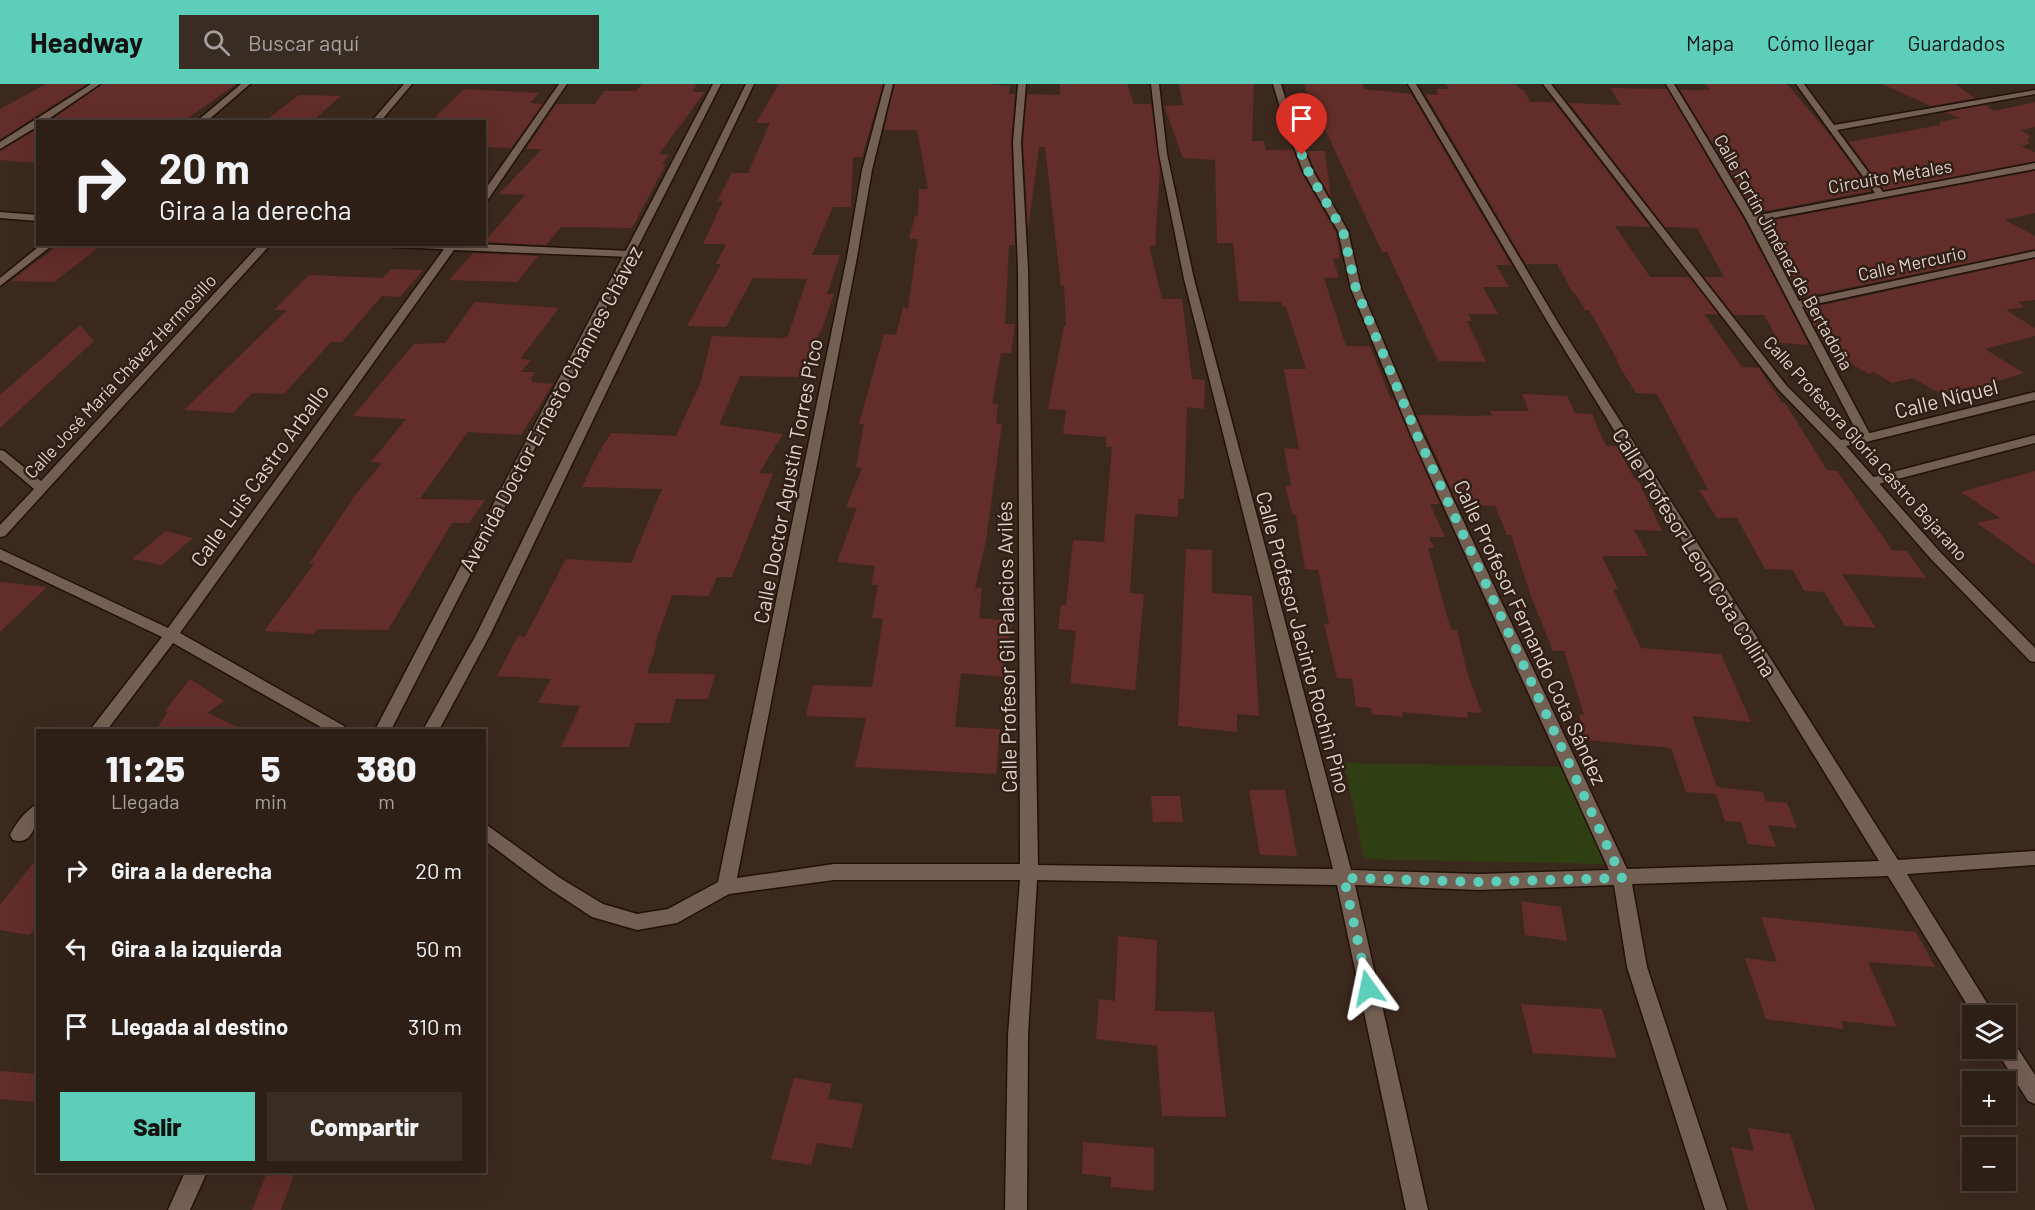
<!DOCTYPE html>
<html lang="es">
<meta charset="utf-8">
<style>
:root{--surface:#2d1f16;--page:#392c23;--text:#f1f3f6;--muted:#a7a2a1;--line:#483d35;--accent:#5dceb9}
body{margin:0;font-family:Barlow,sans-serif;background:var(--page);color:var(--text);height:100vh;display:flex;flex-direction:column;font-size:22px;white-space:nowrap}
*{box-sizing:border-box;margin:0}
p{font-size:20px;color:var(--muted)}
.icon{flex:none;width:33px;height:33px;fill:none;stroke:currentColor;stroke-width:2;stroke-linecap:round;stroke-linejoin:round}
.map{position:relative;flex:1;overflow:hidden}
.drawer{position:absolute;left:36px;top:645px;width:450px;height:444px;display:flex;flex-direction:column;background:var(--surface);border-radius:0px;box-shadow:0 6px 24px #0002,0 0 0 2px var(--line)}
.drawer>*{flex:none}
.hud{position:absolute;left:36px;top:36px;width:450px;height:126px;border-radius:0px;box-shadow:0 6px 24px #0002,0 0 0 2px var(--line);background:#2d1f16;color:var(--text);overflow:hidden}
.controls{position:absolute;left:1962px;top:921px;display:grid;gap:12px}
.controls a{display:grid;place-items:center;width:54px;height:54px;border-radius:0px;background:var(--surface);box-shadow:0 6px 24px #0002,0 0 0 2px var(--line);font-size:30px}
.pin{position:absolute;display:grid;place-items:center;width:51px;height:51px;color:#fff;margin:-62px -26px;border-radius:50% 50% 50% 0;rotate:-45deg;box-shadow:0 0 6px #0007}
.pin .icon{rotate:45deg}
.me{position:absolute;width:66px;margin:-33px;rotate:348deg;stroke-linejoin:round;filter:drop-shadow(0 0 4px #0008)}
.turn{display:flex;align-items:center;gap:21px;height:126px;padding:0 24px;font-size:27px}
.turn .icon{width:78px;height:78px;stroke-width:2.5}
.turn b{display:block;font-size:42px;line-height:51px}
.eta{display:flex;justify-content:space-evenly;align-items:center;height:102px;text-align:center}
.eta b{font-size:36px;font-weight:800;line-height:42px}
.action{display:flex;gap:12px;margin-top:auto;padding:12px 24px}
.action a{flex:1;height:69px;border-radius:0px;background:var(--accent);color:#111;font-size:24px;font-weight:800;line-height:69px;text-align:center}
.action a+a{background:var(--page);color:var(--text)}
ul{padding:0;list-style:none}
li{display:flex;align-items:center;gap:18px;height:78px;padding:0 24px}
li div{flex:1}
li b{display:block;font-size:22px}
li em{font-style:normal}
header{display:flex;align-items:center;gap:36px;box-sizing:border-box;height:84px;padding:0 30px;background:var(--accent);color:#111}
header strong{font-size:28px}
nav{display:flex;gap:33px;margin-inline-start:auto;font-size:21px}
.search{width:420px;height:54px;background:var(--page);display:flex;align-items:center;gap:15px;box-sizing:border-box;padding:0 21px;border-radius:0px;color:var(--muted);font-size:22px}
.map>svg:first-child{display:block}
.green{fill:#303f13}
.building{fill:#632d29}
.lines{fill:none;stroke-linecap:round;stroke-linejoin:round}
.street-casing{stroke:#221108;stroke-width:3}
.secondary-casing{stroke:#221108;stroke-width:3}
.street{fill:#745f53;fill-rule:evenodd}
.secondary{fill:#745f53;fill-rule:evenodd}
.route{stroke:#5dceb9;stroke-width:10;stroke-dasharray:0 18}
.labels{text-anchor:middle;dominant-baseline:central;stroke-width:5;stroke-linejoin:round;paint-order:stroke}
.far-street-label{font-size:18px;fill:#ddd1ca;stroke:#311f15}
.street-label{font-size:21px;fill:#ddd1ca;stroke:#311f15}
</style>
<header>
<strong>Headway</strong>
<div class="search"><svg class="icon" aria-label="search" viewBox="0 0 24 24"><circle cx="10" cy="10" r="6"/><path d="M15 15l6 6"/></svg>Buscar aquí</div>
<nav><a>Mapa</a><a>Cómo llegar</a><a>Guardados</a></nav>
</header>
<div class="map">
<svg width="2035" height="1126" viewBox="0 0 2035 1126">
<rect width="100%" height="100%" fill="#3c291e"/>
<path class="green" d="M 1344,679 L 1567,683 L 1604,780 L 1364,775 Z"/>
<path class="building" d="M 46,0 L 87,0 L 0,55 L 0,25 Z
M 102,0 L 236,0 L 183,38 L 49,38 Z
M 642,0 L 697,0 L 692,8 L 705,8 L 659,70 L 669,71 L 662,80 L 666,80 L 632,144 L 561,143 L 546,161 L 484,158 L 525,111 L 499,110 L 542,65 L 526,65 L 556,20 L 595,20 L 604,7 L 636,7 Z
M 779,0 L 883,0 L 862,73 L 853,73 L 851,123 L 833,123 L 812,171 L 840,171 L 827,210 L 834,210 L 823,242 L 799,293 L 740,292 L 719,341 L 783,350 L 759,389 L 773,390 L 732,493 L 717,493 L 709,512 L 672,511 L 655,560 L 657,560 L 647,589 L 715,590 L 708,615 L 676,615 L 670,639 L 636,639 L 629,663 L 561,663 L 580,622 L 538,619 L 551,595 L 497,592 L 518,552 L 525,553 L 566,475 L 631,479 L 662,405 L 582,403 L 599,368 L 611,349 L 676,352 L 701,297 L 712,252 L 783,254 L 788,252 L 807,195 L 753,194 L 726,243 L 687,242 L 721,180 L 716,180 L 726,160 L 703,160 L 723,117 L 717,117 L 732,89 L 748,89 L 770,39 L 756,39 Z
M 895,0 L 991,0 L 1010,2 L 1009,10 L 1015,10 L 1011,58 L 1015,161 L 1009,161 L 1005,240 L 1015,240 L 1011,269 L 1001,269 L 992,320 L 998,320 L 996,340 L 1002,340 L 986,456 L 975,504 L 982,504 L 979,534 L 1012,537 L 1003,593 L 961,589 L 955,643 L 1000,645 L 996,690 L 855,683 L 866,634 L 806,632 L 813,601 L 872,603 L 883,535 L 872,534 L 878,501 L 871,501 L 875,482 L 837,478 L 857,424 L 846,423 L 862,384 L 856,383 L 864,340 L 859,340 L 884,250 L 896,251 L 903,223 L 908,224 L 918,155 L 909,155 L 915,132 L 918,132 L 919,105 L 928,105 L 917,46 L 884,46 Z
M 1060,0 L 1127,0 L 1134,20 L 1151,20 L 1160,85 L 1155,162 L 1149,162 L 1162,215 L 1182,215 L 1192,295 L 1205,296 L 1204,325 L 1187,323 L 1184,415 L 1178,415 L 1178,433 L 1135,430 L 1130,509 L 1144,510 L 1135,606 L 1070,599 L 1076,547 L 1058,545 L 1061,521 L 1066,521 L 1073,456 L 1104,458 L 1112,363 L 1106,363 L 1106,353 L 1063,350 L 1066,326 L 1048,325 L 1064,242 L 1066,242 L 1064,202 L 1061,202 L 1045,63 L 1039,63 L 1028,146 L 1023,58 L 1027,10 L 1060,11 Z
M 1179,0 L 1254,0 L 1252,57 L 1264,57 L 1266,66 L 1293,66 L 1301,88 L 1336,148 L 1340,175 L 1333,174 L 1339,194 L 1324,194 L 1346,262 L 1370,262 L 1391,315 L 1394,315 L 1440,420 L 1430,420 L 1445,453 L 1429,453 L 1434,464 L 1428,464 L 1451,546 L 1457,546 L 1467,588 L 1482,629 L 1467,628 L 1468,634 L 1402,628 L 1403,633 L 1372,630 L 1371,624 L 1356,623 L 1352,595 L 1337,594 L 1324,540 L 1329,540 L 1318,486 L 1305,485 L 1296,431 L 1293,431 L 1285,402 L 1291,402 L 1284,364 L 1299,365 L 1284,285 L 1306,285 L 1286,223 L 1282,222 L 1281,218 L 1239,217 L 1233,159 L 1217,159 L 1215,76 L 1183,74 L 1164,22 L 1183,21 Z
M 1304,0 L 1363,0 L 1364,5 L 1411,10 L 1511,181 L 1496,181 L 1509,203 L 1483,203 L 1498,230 L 1468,230 L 1472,237 L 1467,237 L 1486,278 L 1438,277 L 1387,168 L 1382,168 L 1318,30 L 1315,31 Z
M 1446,0 L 1516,0 L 1520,5 L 1524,6 L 1530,18 L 1554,18 L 1650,143 L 1615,142 L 1650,193 L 1689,193 L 1718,230 L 1704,230 L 1742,283 L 1759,284 L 1782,319 L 1785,319 L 1827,386 L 1837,387 L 1892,466 L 1907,467 L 1926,494 L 1842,490 L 1876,544 L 1845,542 L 1824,508 L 1804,507 L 1793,486 L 1765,485 L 1737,434 L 1717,434 L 1699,406 L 1708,406 L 1657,310 L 1636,309 L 1616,277 L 1618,277 L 1589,226 L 1585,226 L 1575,209 L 1573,209 L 1557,180 L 1526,180 L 1425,10 L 1438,11 L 1436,5 L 1449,5 Z
M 1705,0 L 1787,0 L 1829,50 L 1871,107 L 1755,129 L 1680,6 L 1710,6 Z
M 1882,0 L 1955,0 L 1975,14 L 1931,22 Z
M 1610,4 L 1667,5 L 1744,136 L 1809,261 L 1780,259 L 1764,231 L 1734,231 L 1704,193 L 1724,193 L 1697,144 L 1665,143 L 1569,19 L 1621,21 Z
M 464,5 L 539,9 L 530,19 L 543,20 L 511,64 L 484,63 L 484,38 L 430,38 Z
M 299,11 L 341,12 L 311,38 L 264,38 Z
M 2035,18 L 2035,43 L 2021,46 L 2030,52 L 2027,57 L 2030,58 L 2024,62 L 2016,60 L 2035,68 L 2035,77 L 1884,106 L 1849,58 L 1940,41 L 1940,38 L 1959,34 L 1946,28 L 1986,21 L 1994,27 Z
M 38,45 L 38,79 L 0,76 L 0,67 Z
M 1307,67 L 1325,67 L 1331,114 L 1315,86 Z
M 2035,87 L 2035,129 L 2005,136 L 2035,152 L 2035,165 L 1800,214 L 1760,139 Z
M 60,160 L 103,160 L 54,198 L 11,197 Z
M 473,169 L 538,172 L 517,198 L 449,196 Z
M 2035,175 L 2035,216 L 2017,218 L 2025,223 L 2006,226 L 2035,244 L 2035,252 L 1985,265 L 2024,289 L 1947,313 L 1913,294 L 1892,299 L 1874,288 L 1868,290 L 1826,264 L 1805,225 Z
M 391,185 L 423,186 L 400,213 L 382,212 L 342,258 L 331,258 L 284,310 L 252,309 L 233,329 L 184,326 L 287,226 L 274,226 L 309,191 L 383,194 Z
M 475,218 L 559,224 L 520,275 L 531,276 L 521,288 L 535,288 L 530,296 L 533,296 L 531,298 L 553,300 L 521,351 L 468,348 L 420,415 L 485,416 L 469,439 L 452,439 L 388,546 L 317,545 L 314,550 L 264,547 L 314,480 L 309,480 L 356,410 L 382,379 L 371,378 L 406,335 L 353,332 L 414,260 L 445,259 Z
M 80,241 L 94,257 L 0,344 L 0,311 Z
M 1522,310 L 1567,312 L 1575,329 L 1592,330 L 1606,362 L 1617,362 L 1634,394 L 1637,394 L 1662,447 L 1634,446 L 1648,472 L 1602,472 L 1618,505 L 1613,505 L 1641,564 L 1721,570 L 1751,638 L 1692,632 L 1717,703 L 1762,708 L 1766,717 L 1787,719 L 1797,744 L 1768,741 L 1776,763 L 1748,760 L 1741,738 L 1725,737 L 1716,710 L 1686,708 L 1671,664 L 1586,656 L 1579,630 L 1584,631 L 1564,567 L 1553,567 L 1531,512 L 1511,451 L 1507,451 L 1495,422 L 1458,420 L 1417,331 L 1479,332 L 1492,331 L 1490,327 L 1529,327 Z
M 2035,387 L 2035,481 L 1977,439 L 2000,434 L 1961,408 Z
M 166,447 L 193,454 L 162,481 L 132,475 Z
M 1186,465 L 1212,466 L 1212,509 L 1252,512 L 1259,632 L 1237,630 L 1237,648 L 1178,642 Z
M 0,498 L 47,503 L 0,548 Z
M 190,595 L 224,617 L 207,629 L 244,646 L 156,646 L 168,628 L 165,627 Z
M 1249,706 L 1285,706 L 1297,772 L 1260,771 Z
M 1151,712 L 1180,712 L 1183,738 L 1153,738 Z
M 38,773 L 38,842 L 29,851 L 0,846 L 0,821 Z
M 1521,817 L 1561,823 L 1567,857 L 1525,851 Z
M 1761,833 L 1916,848 L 1935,883 L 1868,878 L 1897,943 L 1841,937 L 1844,945 L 1766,935 L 1745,874 L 1777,878 Z
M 1118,852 L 1157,856 L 1155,927 L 1214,928 L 1226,1033 L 1162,1032 L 1157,962 L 1096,955 L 1099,915 L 1115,917 Z
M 1521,920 L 1602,925 L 1617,974 L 1533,969 Z
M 0,987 L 38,990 L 38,1018 L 0,1015 Z
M 794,994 L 832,1000 L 828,1015 L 863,1020 L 852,1064 L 817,1059 L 811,1081 L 771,1075 Z
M 1748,1044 L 1790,1050 L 1815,1126 L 1748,1126 L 1731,1063 L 1754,1067 Z
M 1083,1058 L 1154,1064 L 1154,1107 L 1111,1103 L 1111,1093 L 1082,1090 Z
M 267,1088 L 295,1088 L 281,1126 L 252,1126 Z"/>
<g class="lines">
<defs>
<path id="street" d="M 91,0 L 100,0 L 44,38 L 38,38 L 38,42 L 0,65 L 0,58 Z
M 241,0 L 250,0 L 206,38 L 196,38 Z
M 404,0 L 412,0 L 380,38 L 371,38 Z
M 559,0 L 567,0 L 487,117 L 484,118 L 484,107 Z
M 885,0 L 893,0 L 872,86 L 857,173 L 737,794 L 834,780 L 1020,780 L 1018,185 L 1013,58 L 1018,0 L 1026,0 L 1021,58 L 1028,185 L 1038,781 L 1333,785 L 1184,195 L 1159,70 L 1151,0 L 1159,0 L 1167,70 L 1194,195 L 1351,786 L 1479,790 L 1609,786 L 1411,351 L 1351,205 L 1338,147 L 1303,87 L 1285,40 L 1273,0 L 1281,0 L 1293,40 L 1313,87 L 1348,147 L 1361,205 L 1423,351 L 1627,785 L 1879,777 L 1550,242 L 1408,0 L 1416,0 L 1560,242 L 1898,776 L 2035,767 L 2035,781 L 1907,790 L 1995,932 L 1974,932 L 1888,792 L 1632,800 L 1647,883 L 1727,1126 L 1705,1126 L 1627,883 L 1614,801 L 1479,806 L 1355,801 L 1428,1126 L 1406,1126 L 1337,801 L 1037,796 L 1028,951 L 1027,1126 L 1005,1126 L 1008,951 L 1020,796 L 834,796 L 729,810 L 677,839 L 637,846 L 592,833 L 548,804 L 484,756 L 484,739 L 560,794 L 603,820 L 637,830 L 668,825 L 718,798 L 847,173 L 862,86 Z
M 1543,0 L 1551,0 L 1786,301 L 1841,356 L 1859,352 L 1746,135 L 1666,0 L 1674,0 L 1754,132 L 1875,109 L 1796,0 L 1804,0 L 1834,41 L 2035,6 L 2035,10 L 1837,46 L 1883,108 L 2035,79 L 2035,85 L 1757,137 L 1799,217 L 2035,167 L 2035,173 L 1802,223 L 1872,354 L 1870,357 L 1846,362 L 1940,468 L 2035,564 L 2035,578 L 2030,577 L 1930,474 L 1834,363 L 1778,305 Z
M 0,128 L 38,131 L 38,137 L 0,134 Z
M 42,160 L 54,160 L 0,202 L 0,194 Z
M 260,160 L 271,160 L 5,452 L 0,453 L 0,441 L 34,405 L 0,376 L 0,366 L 4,367 L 41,397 Z
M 388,160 L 476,160 L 631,167 L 636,170 L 631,173 L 454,166 L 180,549 L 344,642 L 346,646 L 326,646 L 173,559 L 107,646 L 90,646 L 162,553 L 0,476 L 0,465 L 168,544 L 444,165 L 393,163 Z
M 38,720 C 38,735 34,763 13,756 L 10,751 C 15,741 27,724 38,720 Z
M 2006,954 L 2013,957 L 2035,991 L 2035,1020 L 2028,1017 L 1999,971 L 1996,964 L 2006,964 Z"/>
<path id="secondary" d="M 713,0 L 721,0 L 391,646 L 375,646 Z
M 746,0 L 754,0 L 490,551 L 439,646 L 423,646 L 476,551 Z
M 2035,308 L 2035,316 L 1866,358 L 1860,354 L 1862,351 Z
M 2035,351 L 2035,359 L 1871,402 L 1865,398 L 1866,395 Z
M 185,1088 L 207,1088 L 190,1126 L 168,1126 Z"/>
</defs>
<use href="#street" class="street-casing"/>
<use href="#secondary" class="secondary-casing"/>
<use href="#street" class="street"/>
<use href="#secondary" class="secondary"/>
</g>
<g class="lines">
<path class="route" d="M 1302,71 L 1308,87 L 1343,147 L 1356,205 L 1417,351 L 1622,794 L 1479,798 L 1344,794 L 1368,904"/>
</g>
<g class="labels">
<g class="far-street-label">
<text transform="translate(1890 92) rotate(-10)">Circuito Metales</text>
<text transform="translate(1784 168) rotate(61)">Calle Fortín Jiménez de Bertadoña</text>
<text transform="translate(1912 179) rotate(-12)">Calle Mercurio</text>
<text transform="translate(120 292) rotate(-47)">Calle José María Chávez Hermosillo</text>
<text transform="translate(1866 364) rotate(48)">Calle Profesora Gloria Castro Bejarano</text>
</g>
<g class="street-label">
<text transform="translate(1946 314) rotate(-14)">Calle Níquel</text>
<text transform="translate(550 324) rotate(-62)">Avenida Doctor Ernesto Channes Chávez</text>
<text transform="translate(259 391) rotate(-54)">Calle Luis Castro Arballo</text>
<text transform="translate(787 397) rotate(-79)">Calle Doctor Agustín Torres Pico</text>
<text transform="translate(1695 468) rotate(58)">Calle Profesor Leon Cota Collina</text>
<text transform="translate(1531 548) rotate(65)">Calle Profesor Fernando Cota Sández</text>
<text transform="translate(1304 558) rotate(75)">Calle Profesor Jacinto Rochin Pino</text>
<text transform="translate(1006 563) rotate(-91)">Calle Profesor Gil Palacios Avilés</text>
</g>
</g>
</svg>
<div class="controls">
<a><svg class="icon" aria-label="layers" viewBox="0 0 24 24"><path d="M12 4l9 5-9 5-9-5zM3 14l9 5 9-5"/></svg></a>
<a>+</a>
<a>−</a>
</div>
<div class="pin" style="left:1302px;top:71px;background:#d93025"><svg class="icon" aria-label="arrive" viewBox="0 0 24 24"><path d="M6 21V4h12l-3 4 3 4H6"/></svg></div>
<svg class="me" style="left:1368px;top:904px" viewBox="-20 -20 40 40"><path d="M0-17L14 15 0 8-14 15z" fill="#5dceb9" stroke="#fff" stroke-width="4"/></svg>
<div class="hud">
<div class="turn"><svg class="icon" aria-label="right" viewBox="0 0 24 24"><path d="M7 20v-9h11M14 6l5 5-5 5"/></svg><div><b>20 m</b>Gira a la derecha</div></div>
</div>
<section class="drawer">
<div class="eta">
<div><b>11:25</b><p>Llegada</p></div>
<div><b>5</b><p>min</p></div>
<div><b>380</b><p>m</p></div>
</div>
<ul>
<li><svg class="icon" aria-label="right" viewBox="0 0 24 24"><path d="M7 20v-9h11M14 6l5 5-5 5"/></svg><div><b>Gira a la derecha</b></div><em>20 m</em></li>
<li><svg class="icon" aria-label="left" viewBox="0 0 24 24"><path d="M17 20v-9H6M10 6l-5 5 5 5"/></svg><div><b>Gira a la izquierda</b></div><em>50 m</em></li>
<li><svg class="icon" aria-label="arrive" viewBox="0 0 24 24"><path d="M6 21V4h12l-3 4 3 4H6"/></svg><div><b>Llegada al destino</b></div><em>310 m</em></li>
</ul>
<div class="action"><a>Salir</a><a>Compartir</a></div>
</section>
</div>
